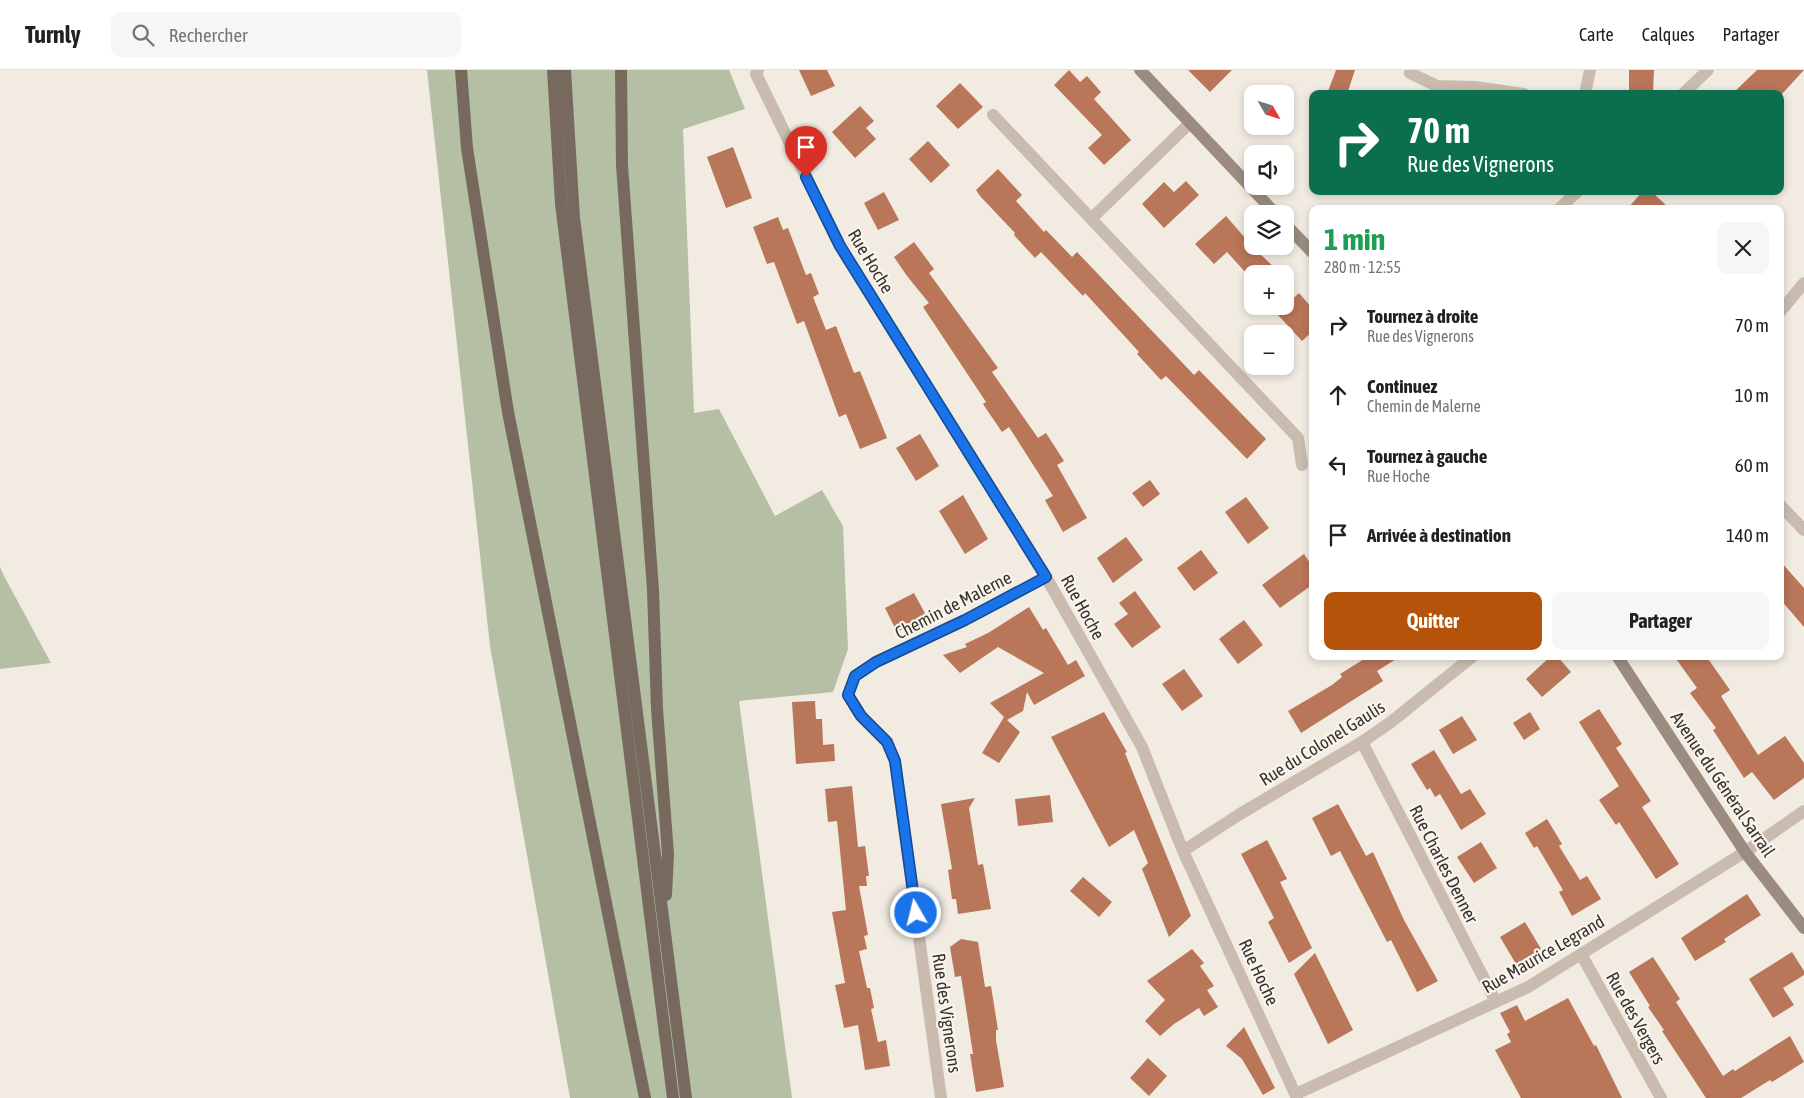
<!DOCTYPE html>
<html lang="fr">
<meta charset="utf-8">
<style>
:root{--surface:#fff;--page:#f6f6f6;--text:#202124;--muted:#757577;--line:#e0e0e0;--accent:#b45309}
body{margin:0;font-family:"Asap Condensed",sans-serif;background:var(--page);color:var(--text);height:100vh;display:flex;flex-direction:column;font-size:19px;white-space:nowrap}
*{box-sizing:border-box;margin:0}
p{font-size:16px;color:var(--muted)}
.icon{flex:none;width:28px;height:28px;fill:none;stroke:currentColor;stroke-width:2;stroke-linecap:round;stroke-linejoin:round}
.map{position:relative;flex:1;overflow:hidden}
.sheet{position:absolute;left:1309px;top:135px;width:475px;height:455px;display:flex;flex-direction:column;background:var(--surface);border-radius:10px;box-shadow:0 2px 8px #0003}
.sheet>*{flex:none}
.guide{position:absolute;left:1309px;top:20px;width:475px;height:105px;border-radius:10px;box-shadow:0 2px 8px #0003;background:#0b6e4f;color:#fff;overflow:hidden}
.needle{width:32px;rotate:129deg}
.buttons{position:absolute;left:1244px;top:15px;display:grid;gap:10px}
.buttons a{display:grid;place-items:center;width:50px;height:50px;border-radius:10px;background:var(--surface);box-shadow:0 2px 8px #0003;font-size:25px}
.pin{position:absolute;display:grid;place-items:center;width:42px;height:42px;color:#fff;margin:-51px -21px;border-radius:50% 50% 50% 0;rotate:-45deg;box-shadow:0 0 5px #0007}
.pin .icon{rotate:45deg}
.me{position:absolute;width:55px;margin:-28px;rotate:352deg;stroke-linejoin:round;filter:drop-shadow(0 0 4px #0008)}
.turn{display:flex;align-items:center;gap:18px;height:105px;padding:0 15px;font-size:22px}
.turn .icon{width:65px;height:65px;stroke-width:2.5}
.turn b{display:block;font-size:35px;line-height:42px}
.round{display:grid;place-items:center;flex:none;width:52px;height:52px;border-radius:10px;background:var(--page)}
.headline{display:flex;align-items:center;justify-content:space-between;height:85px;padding:0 15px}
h1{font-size:30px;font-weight:700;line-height:38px;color:#1e9e55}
.cta{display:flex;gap:10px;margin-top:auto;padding:10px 15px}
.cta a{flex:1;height:58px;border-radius:10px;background:var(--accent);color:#fff;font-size:20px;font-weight:700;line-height:58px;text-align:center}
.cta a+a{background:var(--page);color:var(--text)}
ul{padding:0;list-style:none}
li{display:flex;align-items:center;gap:15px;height:70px;padding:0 15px}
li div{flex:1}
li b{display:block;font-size:19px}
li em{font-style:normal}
header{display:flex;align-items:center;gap:30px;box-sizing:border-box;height:70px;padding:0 25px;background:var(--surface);border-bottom:1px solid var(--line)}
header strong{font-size:24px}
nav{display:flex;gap:28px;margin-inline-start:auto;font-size:18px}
.search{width:350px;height:45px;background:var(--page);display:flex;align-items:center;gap:12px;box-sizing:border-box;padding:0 18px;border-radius:10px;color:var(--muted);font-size:19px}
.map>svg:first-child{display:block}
.green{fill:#b4bfa3}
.building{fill:#b97658}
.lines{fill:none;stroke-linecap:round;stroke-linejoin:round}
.street{stroke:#c9bcaf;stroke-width:12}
.secondary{stroke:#9c8c80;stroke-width:12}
.primary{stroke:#78695f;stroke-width:12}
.route-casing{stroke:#114b97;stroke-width:12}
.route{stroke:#1a73e8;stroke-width:9}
.labels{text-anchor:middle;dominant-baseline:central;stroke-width:4.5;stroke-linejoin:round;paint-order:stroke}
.street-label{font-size:18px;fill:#38312c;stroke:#f9f5ee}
</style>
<header>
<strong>Turnly</strong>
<div class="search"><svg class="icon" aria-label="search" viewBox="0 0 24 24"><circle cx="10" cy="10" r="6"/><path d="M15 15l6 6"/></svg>Rechercher</div>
<nav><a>Carte</a><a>Calques</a><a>Partager</a></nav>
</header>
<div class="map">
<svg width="1804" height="1028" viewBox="0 0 1804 1028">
<rect width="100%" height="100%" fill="#f1ebe2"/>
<path class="green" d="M 427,0 L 729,0 L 745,39 L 683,59 L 694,343 L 719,339 L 775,446 L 822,420 L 843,456 L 848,579 L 833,622 L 739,631 L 792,1028 L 570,1028 L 490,576 Z
M 0,497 L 4,506 L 51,593 L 0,599 Z"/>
<path class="building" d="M 799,0 L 827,0 L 835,16 L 811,26 Z
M 1069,0 L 1080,12 L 1087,6 L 1101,22 L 1094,29 L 1131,70 L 1104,95 L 1088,78 L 1102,65 L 1054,15 Z
M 1188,0 L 1232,0 L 1210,22 Z
M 1336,0 L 1355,0 L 1347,24 L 1327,24 Z
M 1629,0 L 1654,0 L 1653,22 L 1629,22 Z
M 1757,0 L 1804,0 L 1782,24 L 1732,24 Z
M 960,13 L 983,37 L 958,59 L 936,36 Z
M 860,36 L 874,51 L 866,58 L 876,69 L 855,88 L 832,62 Z
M 928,71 L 950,95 L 931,113 L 909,89 Z
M 733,77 L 752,128 L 726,138 L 707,87 Z
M 998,99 L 1022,125 L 1016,131 L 1044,162 L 1046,160 L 1072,187 L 1077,182 L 1194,305 L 1199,300 L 1266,369 L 1247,389 L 1166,306 L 1161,310 L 1137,284 L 1139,282 L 1085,223 L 1083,226 L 1041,182 L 1035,188 L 1014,165 L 1015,163 L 980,126 L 976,120 Z
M 1186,111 L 1199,125 L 1164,158 L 1142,134 L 1164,112 L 1174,122 Z
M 1643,121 L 1651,121 L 1670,139 L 1627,139 Z
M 884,122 L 899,150 L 878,160 L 864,133 Z
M 1226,146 L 1252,176 L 1281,204 L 1247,204 L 1227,182 L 1214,194 L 1195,174 Z
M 778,147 L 783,160 L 788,158 L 806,205 L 811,203 L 819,224 L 813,227 L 826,260 L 836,256 L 854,303 L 860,301 L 887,368 L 860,379 L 846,344 L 839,347 L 804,251 L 797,254 L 774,192 L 767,194 L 753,157 Z
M 914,172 L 934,199 L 929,203 L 998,298 L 992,302 L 1038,368 L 1046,363 L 1064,391 L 1057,395 L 1087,448 L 1063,462 L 1045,430 L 1053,426 L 1009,357 L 1002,362 L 983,334 L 986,332 L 923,237 L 929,233 L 907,206 L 894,187 Z
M 1299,223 L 1312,238 L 1312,262 L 1302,271 L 1277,244 Z
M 920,364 L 939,396 L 916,411 L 896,378 Z
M 1150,410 L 1160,424 L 1143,437 L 1132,423 Z
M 963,425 L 988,469 L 965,484 L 939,441 Z
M 1246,427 L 1269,458 L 1248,474 L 1225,442 Z
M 1126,467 L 1143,490 L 1113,513 L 1097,488 Z
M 1201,480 L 1218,503 L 1194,521 L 1177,498 Z
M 1304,484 L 1312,496 L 1312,515 L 1280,538 L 1262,515 Z
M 1780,491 L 1804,518 L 1804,557 L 1780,529 Z
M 1135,521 L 1161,557 L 1132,578 L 1114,554 L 1128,544 L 1119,533 Z
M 914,523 L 928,549 L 908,560 L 906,557 L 897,562 L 885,538 Z
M 1029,537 L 1043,560 L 1046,558 L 1068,595 L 1076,590 L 1085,606 L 1034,635 L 1027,622 L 1023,641 L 1007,650 L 1020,662 L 999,693 L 982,683 L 1004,647 L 990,633 L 1044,603 L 998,577 L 960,603 L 943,585 L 967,577 L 965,574 L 988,563 Z
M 1244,550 L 1263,575 L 1238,594 L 1219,569 Z
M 1369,586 L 1401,586 L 1377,601 L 1383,611 L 1301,663 L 1288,641 L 1332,615 L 1342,607 L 1340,604 Z
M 1551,586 L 1557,586 L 1571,602 L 1542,627 L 1526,609 Z
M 1674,586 L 1706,586 L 1730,620 L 1721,626 L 1758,685 L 1785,666 L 1804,693 L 1804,708 L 1774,730 L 1752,702 L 1744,708 L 1713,660 L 1716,658 L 1690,623 L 1697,618 Z
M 1184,599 L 1203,626 L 1182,641 L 1162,614 Z
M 815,631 L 816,649 L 822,649 L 823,675 L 834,674 L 835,691 L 796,694 L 792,632 Z
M 1599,639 L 1622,674 L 1616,678 L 1651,731 L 1642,737 L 1679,794 L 1656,809 L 1619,752 L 1616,755 L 1599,730 L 1619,716 L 1579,652 Z
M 1104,642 L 1127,682 L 1125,683 L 1191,846 L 1169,867 L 1142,799 L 1148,793 L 1134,760 L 1109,777 L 1051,667 Z
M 1530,642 L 1540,659 L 1524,670 L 1513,653 Z
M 1462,646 L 1477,670 L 1453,684 L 1439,660 Z
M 1434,680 L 1461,724 L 1470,719 L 1486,744 L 1461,760 L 1440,724 L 1435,727 L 1430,718 L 1427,720 L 1411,694 Z
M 852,716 L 858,777 L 865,776 L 869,806 L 866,806 L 867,816 L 859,816 L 868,865 L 864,866 L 867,879 L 859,881 L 867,918 L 870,918 L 874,938 L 871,939 L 878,972 L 886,970 L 890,996 L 865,1000 L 858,955 L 844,958 L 835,915 L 845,913 L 832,842 L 846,840 L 837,751 L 828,752 L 825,719 Z
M 1050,725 L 1053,752 L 1018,756 L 1015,729 Z
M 975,728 L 969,738 L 978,795 L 983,794 L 991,839 L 958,844 L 956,829 L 952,829 L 948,800 L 952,799 L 941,734 Z
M 1338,734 L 1366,786 L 1373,782 L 1404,850 L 1438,911 L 1417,922 L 1391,870 L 1387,872 L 1340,781 L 1331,786 L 1312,748 Z
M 1547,749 L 1562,774 L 1559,776 L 1580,810 L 1587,806 L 1601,829 L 1572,846 L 1559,822 L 1563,820 L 1537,776 L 1534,778 L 1525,763 Z
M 1267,770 L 1287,809 L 1280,812 L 1312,878 L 1289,893 L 1268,852 L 1274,848 L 1241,784 Z
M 1481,772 L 1497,798 L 1474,813 L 1457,787 Z
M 1083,807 L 1112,832 L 1099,847 L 1070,821 Z
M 1747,824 L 1761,845 L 1724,869 L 1726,872 L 1695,891 L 1681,868 Z
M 1525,852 L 1541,879 L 1516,894 L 1500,867 Z
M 961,869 L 978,872 L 985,917 L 991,916 L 998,960 L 996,960 L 996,970 L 1004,1017 L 976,1022 L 970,984 L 973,984 L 961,906 L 955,907 L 950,877 Z
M 1192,879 L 1204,893 L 1200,896 L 1214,916 L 1207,920 L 1218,937 L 1204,946 L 1199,938 L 1174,954 L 1160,966 L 1145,951 L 1165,930 L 1147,911 Z
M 1792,882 L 1804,901 L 1804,905 L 1783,918 L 1794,935 L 1773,948 L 1749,909 Z
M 1315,883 L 1353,960 L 1328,974 L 1294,904 Z
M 1653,887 L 1680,929 L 1676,932 L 1723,1006 L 1733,999 L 1735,1001 L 1790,966 L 1804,992 L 1772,1012 L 1770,1010 L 1741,1028 L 1706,1028 L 1662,961 L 1664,960 L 1648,937 L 1650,936 L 1629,902 Z
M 1568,928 L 1594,976 L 1596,975 L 1622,1028 L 1521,1028 L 1495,980 L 1511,972 L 1507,964 L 1510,962 L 1500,943 L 1517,935 L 1525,951 Z
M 1244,957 L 1275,1018 L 1263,1025 L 1242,989 L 1226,976 Z
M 1148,988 L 1167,1006 L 1149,1026 L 1130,1008 Z"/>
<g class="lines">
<path class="street" d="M 758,0 L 756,4 L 840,176 L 1046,507 L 1142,677 L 1183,781 L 1297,1028
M 1410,3 L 1437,16 L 1475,17 L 1524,24
M 1585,24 L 1590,0
M 1683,24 L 1708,0
M 993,45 L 1298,368 L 1302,395
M 1559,139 L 1578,121
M 1091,149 L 1190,53
M 1780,242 L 1804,213
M 1780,435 L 1804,460
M 1362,672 L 1496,932
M 1183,781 L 1240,744 L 1362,672 L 1391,652 L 1473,586
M 1581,884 L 1661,1028
M 1296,1024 L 1528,917 L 1745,782 L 1804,741
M 941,1028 L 895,691 L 887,672 L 861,646 L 848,625 L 855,606 L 876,592 L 965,550 L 1046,507"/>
<path class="secondary" d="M 1140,0 L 1276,144
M 1285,154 L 1312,182
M 1617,586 L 1745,782 L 1804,858"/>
<path class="primary" d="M 461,0 L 467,78 L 508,342 L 645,1028
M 553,0 L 561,134 L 673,1028
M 565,0 L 574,148 L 686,1028
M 621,0 L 622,95 L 653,520 L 657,639 L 668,784 L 666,825"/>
</g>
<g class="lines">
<defs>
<path id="route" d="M 806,107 L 840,176 L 1046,507 L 965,550 L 876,592 L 855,606 L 848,625 L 861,646 L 887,672 L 895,691 L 916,843"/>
</defs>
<use href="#route" class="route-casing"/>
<use href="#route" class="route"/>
</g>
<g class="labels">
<g class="street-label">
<text transform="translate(871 191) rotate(59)">Rue Hoche</text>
<text transform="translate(953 535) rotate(-27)">Chemin de Malerne</text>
<text transform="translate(1083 537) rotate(61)">Rue Hoche</text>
<text transform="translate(1322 673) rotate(-32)">Rue du Colonel Gaulis</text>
<text transform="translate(1723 714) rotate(56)">Avenue du Général Sarrail</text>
<text transform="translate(1444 794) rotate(63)">Rue Charles Denner</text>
<text transform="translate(1543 884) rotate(-30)">Rue Maurice Legrand</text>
<text transform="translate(1259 902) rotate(65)">Rue Hoche</text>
<text transform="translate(947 943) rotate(82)">Rue des Vignerons</text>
<text transform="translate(1636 948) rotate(61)">Rue des Vergers</text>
</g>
</g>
</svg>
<div class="buttons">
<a><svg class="needle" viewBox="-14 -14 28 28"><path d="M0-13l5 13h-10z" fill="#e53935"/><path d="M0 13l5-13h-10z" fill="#757577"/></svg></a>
<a><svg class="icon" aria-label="sound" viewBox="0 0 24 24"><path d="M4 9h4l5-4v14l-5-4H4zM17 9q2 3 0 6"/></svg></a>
<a><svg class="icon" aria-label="layers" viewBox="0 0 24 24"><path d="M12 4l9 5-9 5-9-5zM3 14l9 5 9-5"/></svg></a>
<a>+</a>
<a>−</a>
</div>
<div class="pin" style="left:806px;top:107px;background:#d93025"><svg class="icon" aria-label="arrive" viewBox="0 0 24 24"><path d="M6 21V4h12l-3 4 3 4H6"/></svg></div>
<svg class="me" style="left:916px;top:843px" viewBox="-20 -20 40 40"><circle r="17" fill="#1a73e8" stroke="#fff" stroke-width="3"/><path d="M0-11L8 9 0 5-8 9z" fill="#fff"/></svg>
<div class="guide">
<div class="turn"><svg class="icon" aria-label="right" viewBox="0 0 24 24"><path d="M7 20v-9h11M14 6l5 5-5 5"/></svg><div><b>70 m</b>Rue des Vignerons</div></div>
</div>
<section class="sheet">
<div class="headline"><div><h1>1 min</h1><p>280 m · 12:55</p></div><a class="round"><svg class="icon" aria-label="close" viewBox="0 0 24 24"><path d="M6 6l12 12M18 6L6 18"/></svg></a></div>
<ul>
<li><svg class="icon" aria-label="right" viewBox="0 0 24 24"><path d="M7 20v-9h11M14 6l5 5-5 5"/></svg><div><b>Tournez à droite</b><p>Rue des Vignerons</p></div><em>70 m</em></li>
<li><svg class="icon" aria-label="ahead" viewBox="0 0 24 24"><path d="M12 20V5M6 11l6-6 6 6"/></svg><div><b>Continuez</b><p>Chemin de Malerne</p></div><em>10 m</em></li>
<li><svg class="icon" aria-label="left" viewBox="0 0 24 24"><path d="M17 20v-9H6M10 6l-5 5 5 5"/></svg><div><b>Tournez à gauche</b><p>Rue Hoche</p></div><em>60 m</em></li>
<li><svg class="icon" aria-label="arrive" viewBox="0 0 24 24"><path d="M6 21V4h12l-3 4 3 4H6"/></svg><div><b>Arrivée à destination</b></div><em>140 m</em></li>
</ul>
<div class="cta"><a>Quitter</a><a>Partager</a></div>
</section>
</div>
